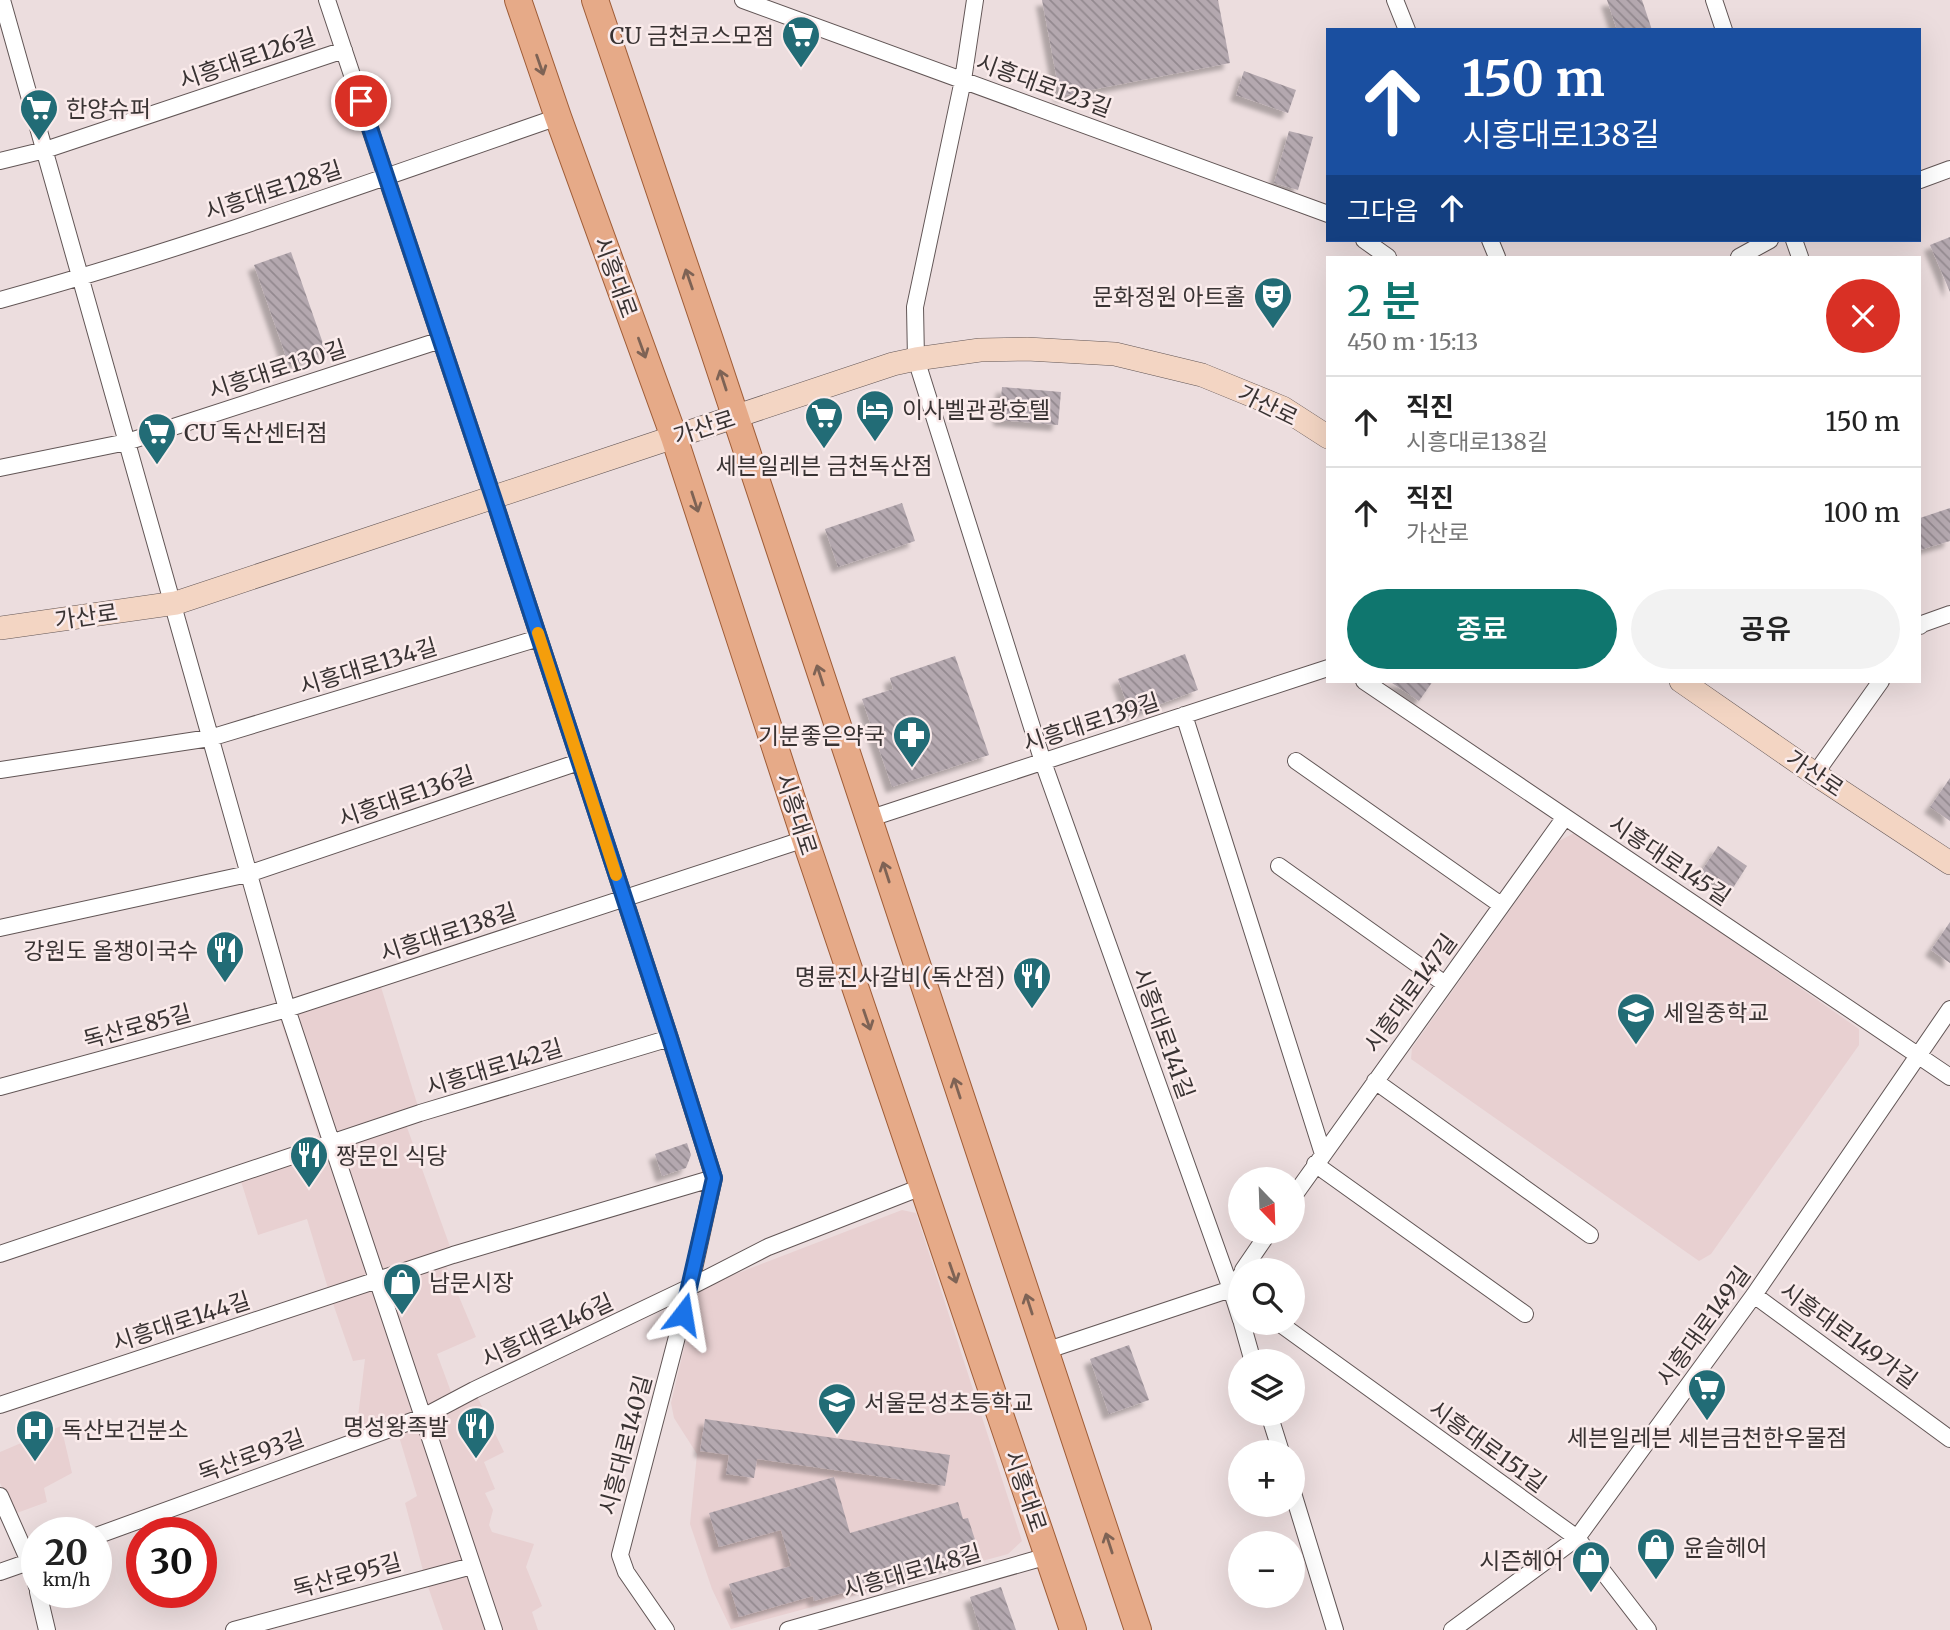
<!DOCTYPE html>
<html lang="ko">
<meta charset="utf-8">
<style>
:root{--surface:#fff;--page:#f2f2f2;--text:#222;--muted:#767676;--line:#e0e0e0;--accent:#0f766e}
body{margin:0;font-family:Merriweather,"Noto Sans KR",serif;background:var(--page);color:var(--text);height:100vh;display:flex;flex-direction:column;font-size:26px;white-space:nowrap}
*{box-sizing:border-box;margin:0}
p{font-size:23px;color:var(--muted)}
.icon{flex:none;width:38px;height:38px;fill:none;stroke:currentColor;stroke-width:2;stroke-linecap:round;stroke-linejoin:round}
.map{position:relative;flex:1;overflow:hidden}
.panel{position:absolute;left:1326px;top:256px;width:595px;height:427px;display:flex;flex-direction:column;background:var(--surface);border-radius:0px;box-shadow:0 7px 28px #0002}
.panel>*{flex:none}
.top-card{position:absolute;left:1326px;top:28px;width:595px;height:214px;border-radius:0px;box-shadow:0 7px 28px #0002;background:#1a4fa0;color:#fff;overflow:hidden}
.needle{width:46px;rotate:157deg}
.buttons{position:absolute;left:1228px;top:1167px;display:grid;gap:14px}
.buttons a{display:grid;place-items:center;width:77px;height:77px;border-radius:50%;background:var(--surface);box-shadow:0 7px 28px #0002;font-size:35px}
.speed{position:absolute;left:21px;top:1517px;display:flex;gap:14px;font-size:35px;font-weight:700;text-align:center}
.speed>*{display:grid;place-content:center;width:91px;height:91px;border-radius:50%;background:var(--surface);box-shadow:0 7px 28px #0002;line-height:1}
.speed small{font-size:18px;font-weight:400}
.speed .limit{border:10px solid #d22;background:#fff;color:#111}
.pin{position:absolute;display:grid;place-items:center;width:60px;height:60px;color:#fff;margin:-30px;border:4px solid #fff;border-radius:50%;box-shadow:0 2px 7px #0007}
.me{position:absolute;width:77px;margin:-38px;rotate:14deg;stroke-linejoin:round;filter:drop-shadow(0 0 5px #0008)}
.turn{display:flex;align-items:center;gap:24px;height:147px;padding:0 21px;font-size:32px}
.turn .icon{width:91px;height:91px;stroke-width:2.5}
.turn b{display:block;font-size:49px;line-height:60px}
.then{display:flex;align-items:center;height:66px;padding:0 21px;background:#0003;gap:14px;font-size:26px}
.round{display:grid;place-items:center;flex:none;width:74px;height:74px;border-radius:37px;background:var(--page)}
.overview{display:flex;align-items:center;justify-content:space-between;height:119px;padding:0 21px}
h1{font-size:42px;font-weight:600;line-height:52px;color:var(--accent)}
.primary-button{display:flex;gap:14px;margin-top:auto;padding:14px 21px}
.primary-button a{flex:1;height:80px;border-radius:42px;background:var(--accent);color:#fff;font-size:28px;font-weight:600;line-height:80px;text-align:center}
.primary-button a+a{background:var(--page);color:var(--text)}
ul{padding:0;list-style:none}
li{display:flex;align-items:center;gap:21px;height:91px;padding:0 21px;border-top:2px solid var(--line)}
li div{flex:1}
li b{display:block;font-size:26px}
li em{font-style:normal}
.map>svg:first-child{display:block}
.built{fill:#e8d0d1}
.building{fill:url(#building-back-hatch);filter:url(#shadow)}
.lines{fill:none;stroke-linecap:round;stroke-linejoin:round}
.street-casing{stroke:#625656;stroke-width:18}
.secondary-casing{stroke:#625656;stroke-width:24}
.primary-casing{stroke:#9f5c36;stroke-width:28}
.street{stroke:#fff;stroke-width:16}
.secondary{stroke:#f3d5c3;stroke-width:23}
.primary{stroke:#e6aa88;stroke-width:26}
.oneway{stroke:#7e6355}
.route-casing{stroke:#114b97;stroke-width:18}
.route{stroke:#1a73e8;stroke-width:12}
.slow{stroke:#f59e0b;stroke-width:12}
.labels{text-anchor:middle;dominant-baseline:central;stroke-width:5;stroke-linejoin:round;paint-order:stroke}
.poi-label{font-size:23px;fill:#393333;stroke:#faebeb;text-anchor:start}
.street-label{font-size:23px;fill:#393333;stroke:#faebeb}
</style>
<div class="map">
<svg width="1950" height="1630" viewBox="0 0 1950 1630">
<defs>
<pattern id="building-back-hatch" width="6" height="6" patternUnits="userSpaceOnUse" patternTransform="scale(1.75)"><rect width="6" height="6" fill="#b4a8af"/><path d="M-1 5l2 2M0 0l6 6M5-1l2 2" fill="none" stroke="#93898f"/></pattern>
<filter id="shadow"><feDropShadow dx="-6" dy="6" stdDeviation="2" flood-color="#0004"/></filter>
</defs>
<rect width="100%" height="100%" fill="#ecddde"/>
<path class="built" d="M 1576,832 L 1859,1029 L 1859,1045 L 1711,1254 L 1699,1261 L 1411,1059 L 1412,1048 L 1559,841 Z
M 375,984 L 381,987 L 420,1113 L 404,1119 L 453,1255 L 443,1259 L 476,1337 L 437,1354 L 454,1400 L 474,1390 L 504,1452 L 484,1462 L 495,1489 L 485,1493 L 493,1510 L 489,1525 L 492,1532 L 534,1544 L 526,1567 L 542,1606 L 532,1612 L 538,1630 L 443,1630 L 425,1578 L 405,1503 L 417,1496 L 394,1420 L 356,1433 L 365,1359 L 353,1361 L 330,1295 L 307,1219 L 258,1235 L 239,1175 L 311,1151 L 318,1135 L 279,1016 Z
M 902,1210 L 916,1213 L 1022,1541 L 1008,1554 L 731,1629 L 712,1589 L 690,1524 L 697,1454 L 674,1418 L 671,1403 L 697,1293 L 707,1285 Z
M 61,1426 L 72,1473 L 44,1488 L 47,1502 L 14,1514 L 0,1483 L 0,1452 Z"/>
<path class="building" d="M 1042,0 L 1218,0 L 1230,63 L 1060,96 Z
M 1607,0 L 1642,0 L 1652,30 L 1617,30 Z
M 1244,71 L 1296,90 L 1288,113 L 1236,95 Z
M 1289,131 L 1313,137 L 1298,190 L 1274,183 Z
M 1950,237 L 1950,292 L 1930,245 Z
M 291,252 L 326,352 L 289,365 L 254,265 Z
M 1002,387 L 1061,392 L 1058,425 L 999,420 Z
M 902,503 L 915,541 L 838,567 L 825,529 Z
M 1950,508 L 1950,541 L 1920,550 L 1920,518 Z
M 1185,654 L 1198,690 L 1131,715 L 1118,679 Z
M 955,656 L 989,755 L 892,787 L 862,699 L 893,689 L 890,678 Z
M 1389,681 L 1433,681 L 1419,701 Z
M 1950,778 L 1950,821 L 1930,807 Z
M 1718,846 L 1747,866 L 1731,891 L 1701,872 Z
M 1950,922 L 1950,963 L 1931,950 Z
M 687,1143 L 691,1155 L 686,1168 L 662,1176 L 655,1154 Z
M 1129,1345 L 1149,1400 L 1109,1414 L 1090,1359 Z
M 705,1419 L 950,1455 L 945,1486 L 757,1459 L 754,1478 L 726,1474 L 729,1455 L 700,1451 Z
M 834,1477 L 850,1533 L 958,1502 L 963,1519 L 968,1518 L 978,1549 L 971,1551 L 973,1559 L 883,1585 L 882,1582 L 814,1601 L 813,1596 L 739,1617 L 729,1584 L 791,1566 L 781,1530 L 719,1547 L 709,1513 Z
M 1001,1587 L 1016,1630 L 980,1630 L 970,1597 Z"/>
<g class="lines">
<defs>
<path id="street" d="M 2,0 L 287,1009 L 494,1630
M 327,0 L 493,497 L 670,1038 L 714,1178 L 690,1287 L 620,1555 L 626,1572 L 666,1630
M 743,0 L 1328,214
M 975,0 L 963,80 L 915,307 L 916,359 L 1043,762 L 1231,1289 L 1241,1320
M 1395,0 L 1407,30
M 1714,0 L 1724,30
M 0,161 L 45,150 L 344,50
M 1920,180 L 1950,169
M 1364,240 L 1388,257
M 1490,240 L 1497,257
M 1794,240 L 1800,257
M 1739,257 L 1770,240
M 0,300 C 189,248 373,181 558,117
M 0,468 L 127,442 L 441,340
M 1920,626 L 1922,624 L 1950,614
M 1364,681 L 1950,1077
M 1184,715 L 1323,1154
M 1296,761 L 1501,905
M 0,770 L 210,738 L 539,638
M 1815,774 L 1881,681
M 868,819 L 1328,668
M 1279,866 L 1445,984
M 0,928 L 248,874 L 579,762
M 1375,1081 L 1590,1235
M 0,1087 L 287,1009 L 805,839
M 1315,1164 L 1525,1314
M 1293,1197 L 1565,817
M 0,1254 L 420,1113 L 670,1038
M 1243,1270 L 1269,1232
M 1754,1295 L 1950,1439
M 1242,1323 L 1253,1362
M 1279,1323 L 1577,1538 L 1648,1630
M 1045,1351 L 1231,1289 L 1241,1275
M 0,1405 L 453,1255 L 714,1178
M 1269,1414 L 1281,1452
M 1293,1493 L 1335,1630
M 0,1496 L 32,1568 L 37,1587
M 96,1536 L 423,1417 L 474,1390 L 690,1287 L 768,1247 L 924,1186
M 0,1572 L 37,1559
M 38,1592 L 47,1630
M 234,1630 L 472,1566
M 788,1630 L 1048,1556
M 1452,1630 L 1577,1538 L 1754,1295 L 1950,1009"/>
<path id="secondary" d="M 0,628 L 176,603 L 893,364 L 916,359 L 980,350 L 1027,349 L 1115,354 L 1202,375 L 1283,408 L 1328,437
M 1681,681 L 1815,774 L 1950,863"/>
<path id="primary" d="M 518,0 L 558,117 L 674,437 L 805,839 L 1073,1630
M 595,0 L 711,343 L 1138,1630"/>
</defs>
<use href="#street" class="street-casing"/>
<use href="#secondary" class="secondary-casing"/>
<use href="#primary" class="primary-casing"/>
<use href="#street" class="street"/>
<use href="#secondary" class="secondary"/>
<use href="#primary" class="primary"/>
</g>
<defs><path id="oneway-shaft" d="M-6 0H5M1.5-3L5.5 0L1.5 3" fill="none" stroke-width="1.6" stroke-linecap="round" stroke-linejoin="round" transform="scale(1.75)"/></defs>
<g class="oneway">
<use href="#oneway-shaft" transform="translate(540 65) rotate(71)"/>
<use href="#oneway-shaft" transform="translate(689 279) rotate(-109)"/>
<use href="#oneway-shaft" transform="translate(642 348) rotate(70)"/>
<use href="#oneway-shaft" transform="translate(723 380) rotate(-108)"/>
<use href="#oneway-shaft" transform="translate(695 502) rotate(72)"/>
<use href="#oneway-shaft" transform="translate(820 675) rotate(-108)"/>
<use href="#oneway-shaft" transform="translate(886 872) rotate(-108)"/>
<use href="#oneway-shaft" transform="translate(867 1020) rotate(71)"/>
<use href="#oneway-shaft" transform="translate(957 1088) rotate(-108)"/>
<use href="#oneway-shaft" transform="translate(953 1273) rotate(71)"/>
<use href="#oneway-shaft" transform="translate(1029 1304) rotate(-108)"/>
<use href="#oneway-shaft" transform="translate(1109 1543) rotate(-108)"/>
</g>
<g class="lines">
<defs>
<path id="route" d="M 361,101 L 493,497 L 670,1038 L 714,1178 L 683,1314"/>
</defs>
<use href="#route" class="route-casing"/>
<use href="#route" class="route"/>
<path class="slow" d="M 538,633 L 616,875"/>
</g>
<defs>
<symbol id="supermarket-pin" viewBox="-11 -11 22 30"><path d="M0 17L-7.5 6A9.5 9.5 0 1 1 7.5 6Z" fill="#226c76" stroke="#faebeb"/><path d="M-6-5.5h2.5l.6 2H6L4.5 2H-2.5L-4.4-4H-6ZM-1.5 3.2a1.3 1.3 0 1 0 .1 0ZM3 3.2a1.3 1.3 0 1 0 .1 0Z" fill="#fff"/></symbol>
<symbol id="theatre-pin" viewBox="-11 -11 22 30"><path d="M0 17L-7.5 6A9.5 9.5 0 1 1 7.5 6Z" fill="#226c76" stroke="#faebeb"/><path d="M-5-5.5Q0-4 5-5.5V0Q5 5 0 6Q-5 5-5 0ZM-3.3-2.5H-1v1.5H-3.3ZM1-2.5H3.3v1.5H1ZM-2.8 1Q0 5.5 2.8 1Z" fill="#fff"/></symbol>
<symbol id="hotel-pin" viewBox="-11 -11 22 30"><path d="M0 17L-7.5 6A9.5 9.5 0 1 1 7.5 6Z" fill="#226c76" stroke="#faebeb"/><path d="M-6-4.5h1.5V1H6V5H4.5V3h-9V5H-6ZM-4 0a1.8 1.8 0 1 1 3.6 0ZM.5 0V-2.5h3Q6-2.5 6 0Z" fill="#fff"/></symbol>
<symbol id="pharmacy-pin" viewBox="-11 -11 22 30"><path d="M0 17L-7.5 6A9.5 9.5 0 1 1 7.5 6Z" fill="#226c76" stroke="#faebeb"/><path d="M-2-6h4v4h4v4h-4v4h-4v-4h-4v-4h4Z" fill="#fff"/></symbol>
<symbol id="restaurant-pin" viewBox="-11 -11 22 30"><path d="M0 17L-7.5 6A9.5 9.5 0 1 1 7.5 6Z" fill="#226c76" stroke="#faebeb"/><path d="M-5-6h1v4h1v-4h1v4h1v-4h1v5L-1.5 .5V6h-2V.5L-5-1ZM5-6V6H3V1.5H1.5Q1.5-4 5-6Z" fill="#fff"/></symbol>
<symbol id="school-pin" viewBox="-11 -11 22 30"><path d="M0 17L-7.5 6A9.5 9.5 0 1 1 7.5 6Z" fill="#226c76" stroke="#faebeb"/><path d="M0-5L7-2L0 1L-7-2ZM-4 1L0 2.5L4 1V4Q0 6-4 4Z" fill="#fff"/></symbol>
<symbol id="shop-pin" viewBox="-11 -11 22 30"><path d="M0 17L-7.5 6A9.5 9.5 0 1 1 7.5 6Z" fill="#226c76" stroke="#faebeb"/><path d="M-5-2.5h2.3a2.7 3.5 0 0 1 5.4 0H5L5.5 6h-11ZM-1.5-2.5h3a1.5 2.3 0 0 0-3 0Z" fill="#fff"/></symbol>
<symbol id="hospital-pin" viewBox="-11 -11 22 30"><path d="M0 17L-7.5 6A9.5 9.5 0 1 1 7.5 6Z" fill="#226c76" stroke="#faebeb"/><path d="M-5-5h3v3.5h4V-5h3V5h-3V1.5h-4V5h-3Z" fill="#fff"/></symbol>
</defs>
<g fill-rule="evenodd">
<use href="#supermarket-pin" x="779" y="13" width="44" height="60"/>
<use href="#supermarket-pin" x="17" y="86" width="44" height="60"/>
<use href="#theatre-pin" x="1251" y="274" width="44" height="60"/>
<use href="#hotel-pin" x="853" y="387" width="44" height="60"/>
<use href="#supermarket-pin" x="802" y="394" width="44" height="60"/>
<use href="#supermarket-pin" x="135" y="410" width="44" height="60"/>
<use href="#pharmacy-pin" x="890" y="713" width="44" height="60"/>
<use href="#restaurant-pin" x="203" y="928" width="44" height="60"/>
<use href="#restaurant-pin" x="1010" y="954" width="44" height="60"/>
<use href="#school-pin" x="1614" y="990" width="44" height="60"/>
<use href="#restaurant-pin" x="287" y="1133" width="44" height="60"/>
<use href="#shop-pin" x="380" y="1260" width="44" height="60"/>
<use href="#supermarket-pin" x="1685" y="1366" width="44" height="60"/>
<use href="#school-pin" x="815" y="1380" width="44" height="60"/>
<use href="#restaurant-pin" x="454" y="1404" width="44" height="60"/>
<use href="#hospital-pin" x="13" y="1407" width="44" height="60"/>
<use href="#shop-pin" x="1634" y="1525" width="44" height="60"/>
<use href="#shop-pin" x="1569" y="1538" width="44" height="60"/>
</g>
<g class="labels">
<g class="poi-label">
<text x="774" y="35" text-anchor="end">CU 금천코스모점</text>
<text x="66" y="108">한양슈퍼</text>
<text x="1246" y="296" text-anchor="end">문화정원 아트홀</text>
<text x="902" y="409">이사벨관광호텔</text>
<text x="184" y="432">CU 독산센터점</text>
<text x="824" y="465" text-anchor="middle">세븐일레븐 금천독산점</text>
<text x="885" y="735" text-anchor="end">기분좋은약국</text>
<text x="198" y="950" text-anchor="end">강원도 올챙이국수</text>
<text x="1005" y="976" text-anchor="end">명륜진사갈비(독산점)</text>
<text x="1663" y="1012">세일중학교</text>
<text x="336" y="1155">짱문인 식당</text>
<text x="429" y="1282">남문시장</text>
<text x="864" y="1402">서울문성초등학교</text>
<text x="449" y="1426" text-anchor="end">명성왕족발</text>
<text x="62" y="1429">독산보건분소</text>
<text x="1707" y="1437" text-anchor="middle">세븐일레븐 세븐금천한우물점</text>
<text x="1683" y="1547">윤슬헤어</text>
<text x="1564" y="1560" text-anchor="end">시즌헤어</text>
</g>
<g class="street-label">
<text transform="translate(247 58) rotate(-19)">시흥대로126길</text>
<text transform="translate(1044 85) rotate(20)">시흥대로123길</text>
<text transform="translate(273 190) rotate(-18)">시흥대로128길</text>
<text transform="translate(616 277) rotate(70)">시흥대로</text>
<text transform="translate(277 369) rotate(-18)">시흥대로130길</text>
<text transform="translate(1268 405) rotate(26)">가산로</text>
<text transform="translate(704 427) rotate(-18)">가산로</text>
<text transform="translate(86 616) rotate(-8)">가산로</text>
<text transform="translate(368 666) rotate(-17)">시흥대로134길</text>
<text transform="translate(1091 722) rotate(-18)">시흥대로139길</text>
<text transform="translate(1815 773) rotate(34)">가산로</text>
<text transform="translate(406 796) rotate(-19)">시흥대로136길</text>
<text transform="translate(797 814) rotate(72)">시흥대로</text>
<text transform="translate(1670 860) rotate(34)">시흥대로145길</text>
<text transform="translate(448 932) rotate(-18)">시흥대로138길</text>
<text transform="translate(1410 993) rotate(-54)">시흥대로147길</text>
<text transform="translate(137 1026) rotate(-15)">독산로85길</text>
<text transform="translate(1164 1033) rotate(70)">시흥대로141길</text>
<text transform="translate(494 1067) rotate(-17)">시흥대로142길</text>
<text transform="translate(181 1321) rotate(-18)">시흥대로144길</text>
<text transform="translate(1703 1326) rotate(-54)">시흥대로149길</text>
<text transform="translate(547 1330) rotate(-25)">시흥대로146길</text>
<text transform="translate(1849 1335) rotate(36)">시흥대로149가길</text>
<text transform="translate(625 1445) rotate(-75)">시흥대로140길</text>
<text transform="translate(1488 1446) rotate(36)">시흥대로151길</text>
<text transform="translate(251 1455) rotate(-20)">독산로93길</text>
<text transform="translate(1026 1491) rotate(71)">시흥대로</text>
<text transform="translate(912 1571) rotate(-16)">시흥대로148길</text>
<text transform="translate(347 1575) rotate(-15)">독산로95길</text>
</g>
</g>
</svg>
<div class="buttons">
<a><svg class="needle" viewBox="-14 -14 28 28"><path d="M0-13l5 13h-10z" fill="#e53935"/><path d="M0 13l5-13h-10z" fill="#767676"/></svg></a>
<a><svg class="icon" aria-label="search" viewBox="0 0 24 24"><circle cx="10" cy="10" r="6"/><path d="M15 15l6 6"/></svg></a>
<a><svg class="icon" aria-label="layers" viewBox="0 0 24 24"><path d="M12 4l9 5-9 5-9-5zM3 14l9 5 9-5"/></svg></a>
<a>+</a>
<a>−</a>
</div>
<div class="speed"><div>20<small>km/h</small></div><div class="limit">30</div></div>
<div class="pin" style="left:361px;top:101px;background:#d93025"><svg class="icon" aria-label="arrive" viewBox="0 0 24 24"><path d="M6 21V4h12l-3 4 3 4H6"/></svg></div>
<svg class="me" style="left:683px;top:1314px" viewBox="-20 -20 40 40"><path d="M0-17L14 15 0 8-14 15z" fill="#1a73e8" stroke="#fff" stroke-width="4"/></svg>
<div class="top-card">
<div class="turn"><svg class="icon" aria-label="ahead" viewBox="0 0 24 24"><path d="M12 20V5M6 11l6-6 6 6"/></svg><div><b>150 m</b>시흥대로138길</div></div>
<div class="then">그다음<svg class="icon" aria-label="ahead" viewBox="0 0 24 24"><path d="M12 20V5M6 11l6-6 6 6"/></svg></div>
</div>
<section class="panel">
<div class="overview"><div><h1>2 분</h1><p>450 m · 15:13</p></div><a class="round" style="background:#d93025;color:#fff"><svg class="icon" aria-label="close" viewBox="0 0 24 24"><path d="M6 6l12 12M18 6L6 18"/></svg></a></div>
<ul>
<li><svg class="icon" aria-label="ahead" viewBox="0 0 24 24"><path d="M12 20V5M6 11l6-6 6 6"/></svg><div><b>직진</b><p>시흥대로138길</p></div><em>150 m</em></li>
<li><svg class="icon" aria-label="ahead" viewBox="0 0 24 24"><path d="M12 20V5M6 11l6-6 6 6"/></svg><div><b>직진</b><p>가산로</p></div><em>100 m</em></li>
</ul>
<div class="primary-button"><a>종료</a><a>공유</a></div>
</section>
</div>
